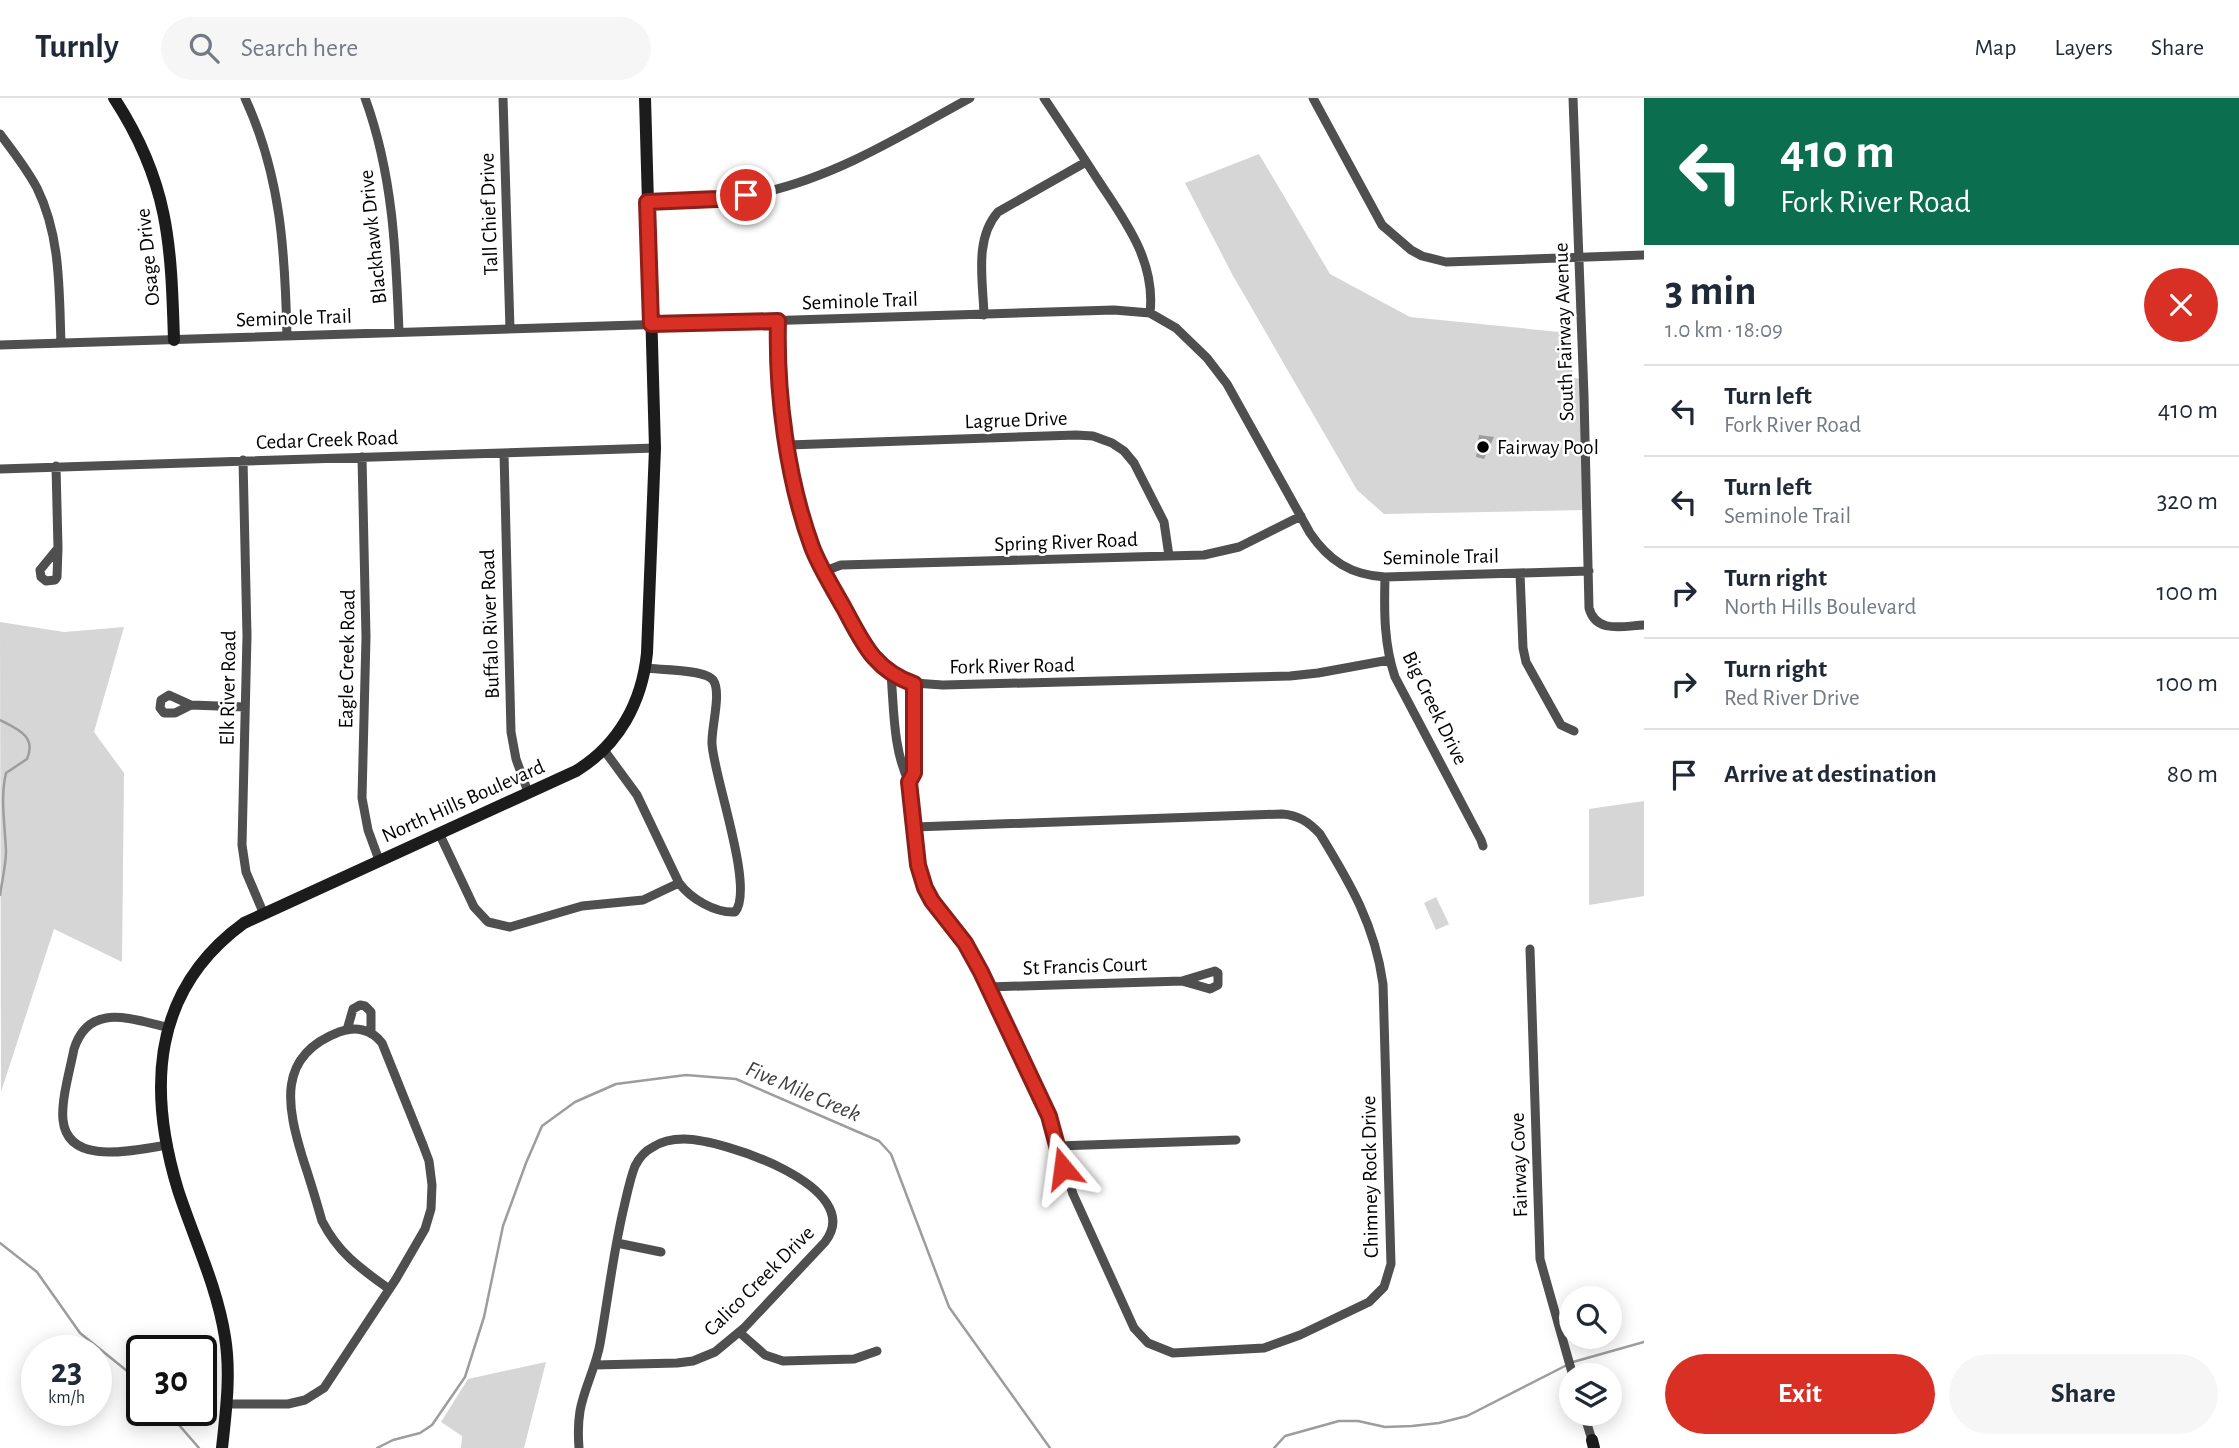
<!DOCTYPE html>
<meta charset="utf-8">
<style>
:root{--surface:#fff;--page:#f6f6f7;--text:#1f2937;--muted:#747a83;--line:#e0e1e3;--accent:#d93025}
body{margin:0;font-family:"Alegreya Sans",sans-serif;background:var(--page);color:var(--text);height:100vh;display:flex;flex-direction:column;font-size:26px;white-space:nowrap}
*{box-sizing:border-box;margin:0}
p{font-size:23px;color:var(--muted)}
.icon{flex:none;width:38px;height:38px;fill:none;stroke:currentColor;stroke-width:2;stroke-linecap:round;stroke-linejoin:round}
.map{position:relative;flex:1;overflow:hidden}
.details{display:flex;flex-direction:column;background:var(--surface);width:595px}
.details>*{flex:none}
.guide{background:#0b6e4f;color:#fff;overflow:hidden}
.fabs{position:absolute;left:1559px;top:1188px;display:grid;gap:14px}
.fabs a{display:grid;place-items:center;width:63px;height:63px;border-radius:50%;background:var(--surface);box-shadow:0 4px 18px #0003;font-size:35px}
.speed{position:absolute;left:21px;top:1237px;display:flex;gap:14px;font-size:35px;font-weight:700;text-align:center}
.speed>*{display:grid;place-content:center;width:91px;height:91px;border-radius:50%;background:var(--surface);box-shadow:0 4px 18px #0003;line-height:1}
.speed small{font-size:18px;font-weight:400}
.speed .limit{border:4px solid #111;border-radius:10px;background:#fff;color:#111}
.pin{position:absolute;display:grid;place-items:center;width:60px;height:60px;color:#fff;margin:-30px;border:4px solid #fff;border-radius:50%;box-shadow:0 2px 7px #0007}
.me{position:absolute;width:77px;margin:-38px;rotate:344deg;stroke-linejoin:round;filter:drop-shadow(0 0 5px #0008)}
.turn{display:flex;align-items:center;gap:24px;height:147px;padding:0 21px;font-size:32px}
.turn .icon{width:91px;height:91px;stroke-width:2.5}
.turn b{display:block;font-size:49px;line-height:60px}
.round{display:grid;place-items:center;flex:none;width:74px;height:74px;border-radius:37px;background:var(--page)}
.head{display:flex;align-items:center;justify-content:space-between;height:119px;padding:0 21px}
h1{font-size:42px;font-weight:600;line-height:52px}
.button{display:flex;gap:14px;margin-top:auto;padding:14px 21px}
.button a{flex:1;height:80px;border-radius:42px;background:var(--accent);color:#fff;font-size:28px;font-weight:600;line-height:80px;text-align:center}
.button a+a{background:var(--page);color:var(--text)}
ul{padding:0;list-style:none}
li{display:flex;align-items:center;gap:21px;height:91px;padding:0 21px;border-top:2px solid var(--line)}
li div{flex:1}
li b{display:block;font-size:26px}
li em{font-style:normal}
header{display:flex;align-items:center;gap:42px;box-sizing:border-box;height:98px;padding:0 35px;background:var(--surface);border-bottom:2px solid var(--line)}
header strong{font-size:33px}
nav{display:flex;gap:38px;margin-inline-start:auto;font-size:24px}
.search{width:490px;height:63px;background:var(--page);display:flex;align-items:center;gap:18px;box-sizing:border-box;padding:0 24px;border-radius:38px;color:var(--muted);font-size:26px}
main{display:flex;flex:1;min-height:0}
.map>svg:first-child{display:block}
.green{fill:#d6d6d6}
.water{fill:#9d9d9d}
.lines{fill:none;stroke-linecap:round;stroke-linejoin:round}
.stream{stroke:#9d9d9d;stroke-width:2.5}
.street{stroke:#4f4f4f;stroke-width:9}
.secondary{stroke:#1c1c1c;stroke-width:12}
.route-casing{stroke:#8d1f18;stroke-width:18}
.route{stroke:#d93025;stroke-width:12}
.poi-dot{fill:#000;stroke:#fff;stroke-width:2.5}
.labels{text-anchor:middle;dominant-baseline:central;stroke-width:5;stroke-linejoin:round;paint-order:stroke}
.street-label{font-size:21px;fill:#000;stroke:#fff}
.poi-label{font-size:21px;fill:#000;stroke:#fff;text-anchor:start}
.water-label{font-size:23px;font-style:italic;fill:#3e3e3e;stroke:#fff}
</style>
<header>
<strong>Turnly</strong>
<div class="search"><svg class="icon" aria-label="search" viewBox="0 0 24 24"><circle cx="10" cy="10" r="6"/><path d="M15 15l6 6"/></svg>Search here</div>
<nav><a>Map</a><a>Layers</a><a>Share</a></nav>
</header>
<main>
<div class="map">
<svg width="1644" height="1350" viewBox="0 0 1644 1350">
<rect width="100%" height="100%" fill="#fff"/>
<path class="green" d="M 1259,56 L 1330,176 L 1410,219 L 1570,235 L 1573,280 L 1584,281 L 1587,412 L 1384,416 L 1357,392 L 1232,176 L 1185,85 Z
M 0,524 L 64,534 L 124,529 L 94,634 L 124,675 L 122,864 L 54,831 L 1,994 Z
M 1644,703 L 1644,798 L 1589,807 L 1589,711 Z
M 1436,799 L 1449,826 L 1436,832 L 1424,805 Z
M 546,1264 L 524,1350 L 461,1350 L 462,1338 L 441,1324 L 468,1281 Z"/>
<path class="water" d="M 1479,337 L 1494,339 L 1484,361 L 1476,359 Z"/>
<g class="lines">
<path class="stream" d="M 0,622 C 17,631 37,638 27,661 L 6,675 C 0,701 5,727 6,753 C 6,767 2,783 0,797
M 0,1145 L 37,1174 L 80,1235 L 142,1285
M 1573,1264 L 1644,1244
M 166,1312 L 199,1350
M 377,1350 L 393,1342 L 420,1335 L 432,1327 L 465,1279 L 484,1219 L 503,1128 L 526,1065 L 542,1028 L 575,1004 L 616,986 L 686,977 L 736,981 L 879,1043 L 891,1056 L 949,1209 L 1050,1350
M 1274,1350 L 1285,1338 L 1339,1323 L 1358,1323 L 1385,1329 L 1412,1328 L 1439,1325 L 1467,1318 L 1567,1267"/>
<path class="street" d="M 245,0 C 281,78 285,153 287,238
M 365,0 C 393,76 396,154 399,234
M 503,0 L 510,231
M 1044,0 C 1062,27 1080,54 1098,82 C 1125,123 1156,163 1150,215
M 1313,0 L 1382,127 L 1411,152 L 1422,158 L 1446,164 L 1644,157
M 1573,0 L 1584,298 L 1589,510 C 1596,536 1623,528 1644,527
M 0,36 C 13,53 27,71 37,90 C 61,139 59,192 61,245
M 647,104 C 687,102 726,103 765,94 C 839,77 904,36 970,0
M 984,217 C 983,183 974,141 998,114 L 1086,64
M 777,223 C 777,293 787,385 813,450 C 821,472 834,492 845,512 C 858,535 869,562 892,576 C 908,586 925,586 944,587 L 1290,578 L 1318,575 L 1389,562
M 0,247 L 1114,212 L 1150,215 L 1176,230 L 1207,260 L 1227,286 L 1310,435 C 1329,463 1351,477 1385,479 L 1589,473
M 788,347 L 1076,337 L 1093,338 L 1112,345 L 1124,353 L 1134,365 L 1164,424 L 1169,458
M 504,355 L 511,634 L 516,661 L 528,694
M 362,359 L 366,539 L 362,700 L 368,732 L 379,762
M 243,362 L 247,538 L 242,747 L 246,774 L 263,814
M 56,368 L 58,450
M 0,371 L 655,350
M 58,450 L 57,479 L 55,482 L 46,483 L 41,479 L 40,472 Z
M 825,473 L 841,467 L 1204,457 L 1239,449 L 1301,418
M 1520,475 L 1523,550 L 1526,564 L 1561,627 L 1574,633
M 1385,479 C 1384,513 1384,547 1395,579 L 1481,742 L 1483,748
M 891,576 C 894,611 893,652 909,684 L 918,767 L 924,790 L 932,803 L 965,845 L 981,874 L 1044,1006 L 1073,1096 L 1134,1230 L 1148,1245 L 1173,1255 L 1264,1250 L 1300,1237 L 1369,1204 L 1384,1189 L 1391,1166 L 1383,886 C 1375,827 1350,785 1320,736 C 1309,724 1298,717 1282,716 L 915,729
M 169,597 L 191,607 L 175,615 L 164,615 L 160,610 L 161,602 Z
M 191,607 L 245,609
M 604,652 L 637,697 L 679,785
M 909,684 L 914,675 L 914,586
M 439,735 L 474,809 L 488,824 L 510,829 L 582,808 L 643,802 L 679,785 C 691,801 715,815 735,814 C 755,791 714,680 712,646 C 711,630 722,594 713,582 C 705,571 660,572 645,570
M 1530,851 L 1540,1161 L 1573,1278
M 988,889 L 1182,883 L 1215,873 L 1218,875 L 1218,887 L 1210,891 L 1182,883
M 167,929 C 130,921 89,904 74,951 C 70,972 61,1002 63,1022 C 68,1070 137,1051 168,1047
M 347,932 L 353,911 L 360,907 L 365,908 L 371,914 L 371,935
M 1057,1048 L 1236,1042
M 617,1145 L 661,1154
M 739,1234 L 765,1257 L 783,1263 L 854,1261 L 877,1253
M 227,1306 L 288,1306 L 305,1302 L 324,1290 L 396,1181 L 425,1131 L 431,1111 L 432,1087 L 429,1063 L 423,1047 L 382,945 C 371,931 355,928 339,934 C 276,958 287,1009 303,1061 C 310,1082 316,1102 322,1123 C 339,1156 360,1170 389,1191
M 1584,1316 L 1592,1342
M 579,1350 C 578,1337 578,1325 580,1313 C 584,1290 596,1269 600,1246 C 608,1201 613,1155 624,1109 C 627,1096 630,1081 635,1068 C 639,1060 645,1053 653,1049 C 662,1043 673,1041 684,1041 C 722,1041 868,1089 825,1144 L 744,1230 L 715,1254 L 693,1263 L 677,1265 L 595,1267"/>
<path class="secondary" d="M 114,0 C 169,84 171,145 174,242
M 1592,1342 L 1594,1350
M 222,1350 C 226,1313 231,1276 225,1239 C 217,1188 194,1141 178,1092 C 147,990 152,892 244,825 L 576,673 C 619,647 642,604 647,555 L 655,350 L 645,0"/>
</g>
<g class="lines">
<defs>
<path id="route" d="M 746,97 L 717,101 L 647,104 L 651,226 L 778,223 C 776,295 787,381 812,449 C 820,470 833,490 844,510 C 863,545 874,572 914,586 L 914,675 L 909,684 L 918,767 L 925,790 L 932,803 L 965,845 L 981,874 L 1049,1018 L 1063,1070"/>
</defs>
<use href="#route" class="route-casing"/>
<use href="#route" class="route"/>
</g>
<circle class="poi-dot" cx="1483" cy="349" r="7"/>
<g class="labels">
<g class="street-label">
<text transform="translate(489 116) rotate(-92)">Tall Chief Drive</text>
<text transform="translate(373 139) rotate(-96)">Blackhawk Drive</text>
<text transform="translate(148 159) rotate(-96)">Osage Drive</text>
<text transform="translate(860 203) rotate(-2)">Seminole Trail</text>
<text transform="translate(294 220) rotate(-2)">Seminole Trail</text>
<text transform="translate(1564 234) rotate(-92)">South Fairway Avenue</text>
<text transform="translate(1016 322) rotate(-2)">Lagrue Drive</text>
<text transform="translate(327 342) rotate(-2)">Cedar Creek Road</text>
<text transform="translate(1066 444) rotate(-2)">Spring River Road</text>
<text transform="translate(1441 459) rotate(-1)">Seminole Trail</text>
<text transform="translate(490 526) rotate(-92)">Buffalo River Road</text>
<text transform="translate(347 561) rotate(-89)">Eagle Creek Road</text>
<text transform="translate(1012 568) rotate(-1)">Fork River Road</text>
<text transform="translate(228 590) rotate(-89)">Elk River Road</text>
<text transform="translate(1435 610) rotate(64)">Big Creek Drive</text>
<text transform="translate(463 703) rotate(-24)">North Hills Boulevard</text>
<text transform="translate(1085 868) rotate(-2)">St Francis Court</text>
<text transform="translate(1519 1067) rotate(-92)">Fairway Cove</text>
<text transform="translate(1370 1079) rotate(-91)">Chimney Rock Drive</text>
<text transform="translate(759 1183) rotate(-45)">Calico Creek Drive</text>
</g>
<g class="poi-label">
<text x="1497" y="349">Fairway Pool</text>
</g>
<g class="water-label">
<text transform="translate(803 994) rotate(23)">Five Mile Creek</text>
</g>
</g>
</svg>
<div class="fabs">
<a><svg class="icon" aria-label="search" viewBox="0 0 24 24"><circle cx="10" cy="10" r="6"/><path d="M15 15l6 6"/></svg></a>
<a><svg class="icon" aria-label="layers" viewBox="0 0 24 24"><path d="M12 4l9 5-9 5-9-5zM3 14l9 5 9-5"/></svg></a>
</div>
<div class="speed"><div>23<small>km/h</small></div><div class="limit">30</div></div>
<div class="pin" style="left:746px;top:97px;background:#d93025"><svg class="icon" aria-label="arrive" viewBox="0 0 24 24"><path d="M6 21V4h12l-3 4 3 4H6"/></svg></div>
<svg class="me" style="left:1063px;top:1070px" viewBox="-20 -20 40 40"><path d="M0-17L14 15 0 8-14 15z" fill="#d93025" stroke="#fff" stroke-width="4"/></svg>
</div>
<section class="details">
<div class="guide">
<div class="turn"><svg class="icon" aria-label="left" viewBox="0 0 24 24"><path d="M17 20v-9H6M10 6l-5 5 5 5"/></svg><div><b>410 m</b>Fork River Road</div></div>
</div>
<div class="head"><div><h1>3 min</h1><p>1.0 km · 18:09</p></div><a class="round" style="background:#d93025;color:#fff"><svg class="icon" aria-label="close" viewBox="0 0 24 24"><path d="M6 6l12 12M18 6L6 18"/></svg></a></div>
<ul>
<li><svg class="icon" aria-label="left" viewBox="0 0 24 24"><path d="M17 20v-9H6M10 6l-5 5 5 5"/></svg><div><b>Turn left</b><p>Fork River Road</p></div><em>410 m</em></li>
<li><svg class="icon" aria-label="left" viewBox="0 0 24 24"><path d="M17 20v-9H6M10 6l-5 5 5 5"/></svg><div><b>Turn left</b><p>Seminole Trail</p></div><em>320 m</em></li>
<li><svg class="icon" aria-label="right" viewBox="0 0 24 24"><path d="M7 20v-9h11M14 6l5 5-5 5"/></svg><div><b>Turn right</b><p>North Hills Boulevard</p></div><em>100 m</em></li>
<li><svg class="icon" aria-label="right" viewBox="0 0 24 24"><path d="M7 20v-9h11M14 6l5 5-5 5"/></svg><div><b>Turn right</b><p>Red River Drive</p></div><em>100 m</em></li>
<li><svg class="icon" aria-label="arrive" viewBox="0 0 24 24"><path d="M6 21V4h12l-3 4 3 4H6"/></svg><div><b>Arrive at destination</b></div><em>80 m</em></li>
</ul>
<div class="button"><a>Exit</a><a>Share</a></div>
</section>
</main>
